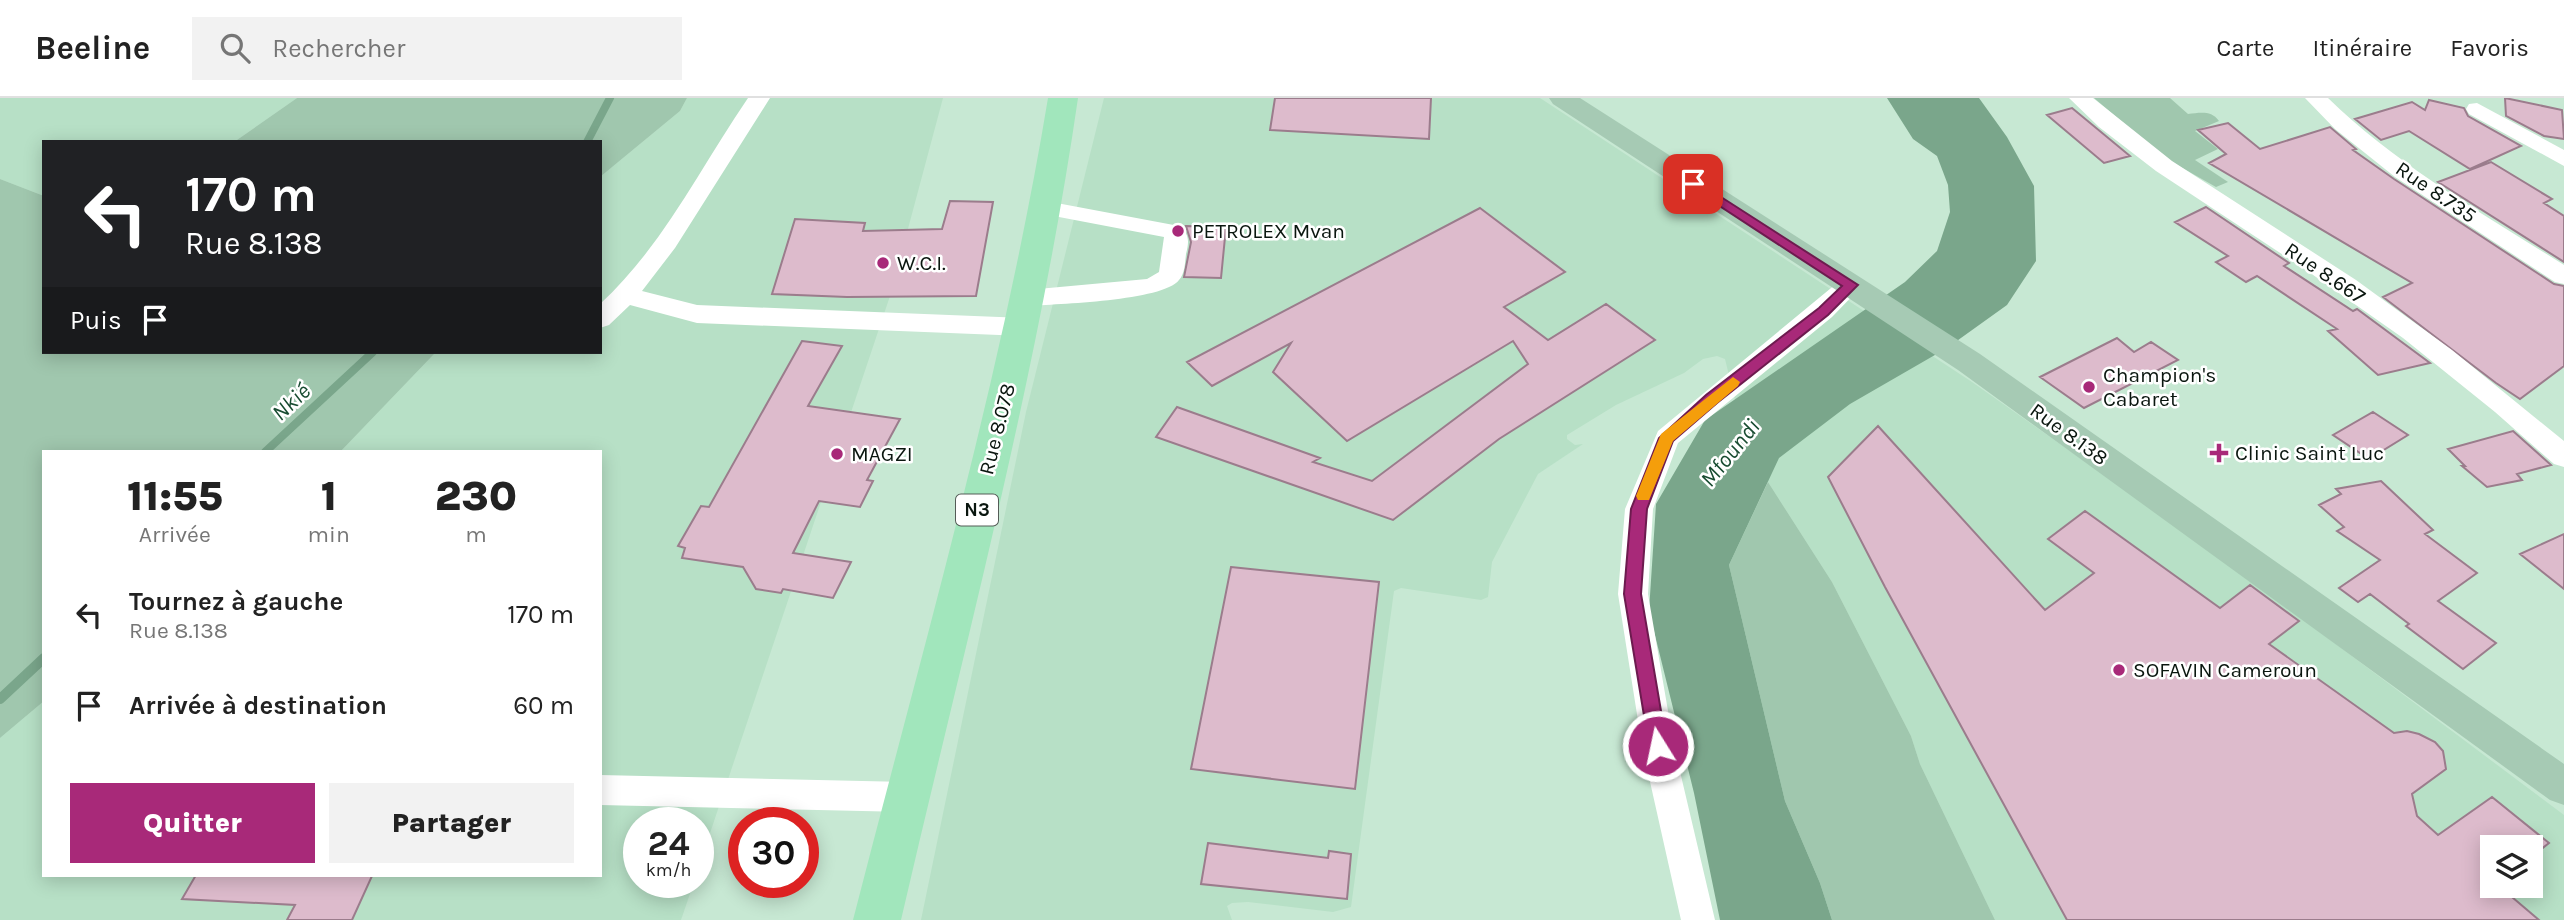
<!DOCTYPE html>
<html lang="fr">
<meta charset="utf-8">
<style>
:root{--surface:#fff;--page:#f2f2f2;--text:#222;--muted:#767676;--line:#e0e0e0;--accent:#a82979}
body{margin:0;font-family:Karla,sans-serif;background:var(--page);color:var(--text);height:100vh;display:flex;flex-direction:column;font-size:26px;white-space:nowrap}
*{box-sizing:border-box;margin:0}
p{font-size:23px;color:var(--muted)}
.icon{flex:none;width:38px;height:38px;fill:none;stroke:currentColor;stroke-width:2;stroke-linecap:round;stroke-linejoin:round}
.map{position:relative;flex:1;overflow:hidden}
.details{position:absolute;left:42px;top:352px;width:560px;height:427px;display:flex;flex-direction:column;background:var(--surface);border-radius:0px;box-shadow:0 4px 18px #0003}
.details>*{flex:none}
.hud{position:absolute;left:42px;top:42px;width:560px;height:214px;border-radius:0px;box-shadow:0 4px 18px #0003;background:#202124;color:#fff;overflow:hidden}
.tools{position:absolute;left:2480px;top:737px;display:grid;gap:14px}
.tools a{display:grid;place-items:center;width:63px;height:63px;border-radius:0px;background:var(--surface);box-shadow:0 4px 18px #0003;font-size:35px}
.speed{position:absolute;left:623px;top:709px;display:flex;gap:14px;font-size:35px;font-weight:700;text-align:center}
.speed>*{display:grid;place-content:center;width:91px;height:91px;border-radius:50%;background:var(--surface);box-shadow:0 4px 18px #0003;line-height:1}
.speed small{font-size:18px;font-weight:400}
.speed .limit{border:10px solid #d22;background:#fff;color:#111}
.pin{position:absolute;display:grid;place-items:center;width:60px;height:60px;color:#fff;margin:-30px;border-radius:14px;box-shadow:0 4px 10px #0006}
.me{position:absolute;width:77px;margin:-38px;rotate:350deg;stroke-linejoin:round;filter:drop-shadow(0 0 5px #0008)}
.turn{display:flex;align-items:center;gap:24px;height:147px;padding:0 28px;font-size:32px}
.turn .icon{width:91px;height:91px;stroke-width:2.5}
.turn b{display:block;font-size:49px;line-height:60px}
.then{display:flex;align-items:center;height:66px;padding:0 28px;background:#0003;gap:14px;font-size:26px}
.eta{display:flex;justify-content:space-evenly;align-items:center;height:119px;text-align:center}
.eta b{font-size:42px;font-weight:800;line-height:49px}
.button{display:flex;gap:14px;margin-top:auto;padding:14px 28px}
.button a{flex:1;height:80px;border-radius:0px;background:var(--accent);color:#fff;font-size:28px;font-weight:800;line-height:80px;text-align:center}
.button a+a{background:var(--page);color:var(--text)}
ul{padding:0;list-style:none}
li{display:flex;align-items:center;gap:21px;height:91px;padding:0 28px}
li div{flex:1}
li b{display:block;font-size:26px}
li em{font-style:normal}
header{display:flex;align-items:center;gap:42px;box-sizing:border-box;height:98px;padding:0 35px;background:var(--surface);border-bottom:2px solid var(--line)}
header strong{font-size:33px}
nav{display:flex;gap:38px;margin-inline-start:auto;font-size:24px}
.search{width:490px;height:63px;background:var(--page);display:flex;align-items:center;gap:18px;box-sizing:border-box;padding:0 24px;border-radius:0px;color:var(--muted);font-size:26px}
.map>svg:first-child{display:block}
.built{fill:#b7e0c6;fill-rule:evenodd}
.green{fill:#a0c7ae}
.water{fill:#7aa68b}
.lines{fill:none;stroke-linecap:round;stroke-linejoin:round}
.stream-far1{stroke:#7aa68b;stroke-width:8}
.stream{stroke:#7aa68b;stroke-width:10}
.building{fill:#dbc;stroke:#9b7c8c;stroke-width:2}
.minor{fill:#fff;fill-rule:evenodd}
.major{fill:#a6cab4;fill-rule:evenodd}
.highway{fill:#a1e6bc;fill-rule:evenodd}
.route{fill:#a82979;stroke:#6d1b4f;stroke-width:2}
.slow{fill:#f59e0b}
.poi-dot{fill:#a82979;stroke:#fff;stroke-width:2.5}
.labels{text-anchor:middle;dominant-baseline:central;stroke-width:5;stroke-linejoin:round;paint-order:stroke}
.shield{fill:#fff;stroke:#545c57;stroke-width:2}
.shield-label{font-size:19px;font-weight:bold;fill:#0a160f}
.street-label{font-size:21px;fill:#0a160f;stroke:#fff}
.poi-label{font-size:21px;fill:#0a160f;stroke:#fff;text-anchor:start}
.water-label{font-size:23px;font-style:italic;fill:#184c31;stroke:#fff}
</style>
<header>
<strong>Beeline</strong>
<div class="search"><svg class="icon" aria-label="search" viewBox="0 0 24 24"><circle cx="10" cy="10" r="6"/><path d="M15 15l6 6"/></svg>Rechercher</div>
<nav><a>Carte</a><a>Itinéraire</a><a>Favoris</a></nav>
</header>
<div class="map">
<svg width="2564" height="822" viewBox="0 0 2564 822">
<rect width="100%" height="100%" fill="#c7e8d3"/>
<path class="built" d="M 0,0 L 297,0 L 234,44 L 44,44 L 44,98 L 0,81 Z
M 687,0 L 943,0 L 890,198 L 698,771 L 698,724 L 639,724 L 639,784 L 694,784 L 681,822 L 0,822 L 0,640 L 44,603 L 44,777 L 600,777 L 600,354 L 341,353 L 436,254 L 600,254 L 600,79 L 680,13 Z
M 1104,0 L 1540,0 L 1972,284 L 2209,451 L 2564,717 L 2564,822 L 1995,822 L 1920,666 L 1911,638 L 1832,484 L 1768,384 L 1741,326 L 1725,261 L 1717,258 L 1703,261 L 1684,275 L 1616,307 L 1567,337 L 1567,341 L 1575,347 L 1583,346 L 1538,376 L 1492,464 L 1488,499 L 1481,502 L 1401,490 L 1394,493 L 1351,809 L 1333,814 L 1248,804 L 1232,805 L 1227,808 L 1232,822 L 921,822 L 1026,314 ZM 2492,749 L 2530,749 L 2530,788 L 2492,788 Z"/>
<path class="green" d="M 297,0 L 687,0 L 680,13 L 600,79 L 600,44 L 234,44 Z
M 2094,0 L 2170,0 L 2188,16 C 2200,15 2211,12 2219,23 L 2195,33 L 2218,51 L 2195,62 L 2228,84 L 2216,89 L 2163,59 Z
M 0,81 L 44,98 L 44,254 L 436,254 L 341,353 L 44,354 L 44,603 L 0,640 Z
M 1768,384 L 1832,484 L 1911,638 L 1920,666 L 1995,822 L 1832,822 L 1820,785 L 1785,703 L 1729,467 Z"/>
<path class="water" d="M 1887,0 L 1979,0 L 2007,39 L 2034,88 L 2036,163 L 2007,207 L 1947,250 L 1850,306 L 1779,360 L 1729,467 L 1785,703 L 1820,785 L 1832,822 L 1720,822 L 1694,695 L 1649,513 L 1656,406 L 1705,322 L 1905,184 L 1937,153 L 1950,114 L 1948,87 L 1937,58 L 1913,41 Z"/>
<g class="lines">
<path class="stream-far1" d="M 587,44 L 610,0
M 265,354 L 373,254"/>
<path class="stream" d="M 0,601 L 44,560"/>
</g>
<path class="building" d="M 1275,0 L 1431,0 L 1429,41 L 1270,32 Z
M 2505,0 L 2562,12 L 2564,41 L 2544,38 L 2506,18 Z
M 2429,2 L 2464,10 L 2468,18 L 2521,48 L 2470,71 L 2409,33 L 2381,42 L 2355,21 L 2412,4 L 2425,12 Z
M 2072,10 L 2130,58 L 2104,65 L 2047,17 Z
M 2228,25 L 2260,51 L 2330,29 L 2356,51 L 2353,52 L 2394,81 L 2554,186 L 2564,188 L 2564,268 L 2520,301 L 2496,285 L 2383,199 L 2412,185 L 2209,65 L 2226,56 L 2198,32 Z
M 2491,64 L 2552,101 L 2544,105 L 2564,118 L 2564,164 L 2438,84 Z
M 950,103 L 993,104 L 976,198 L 847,199 L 772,196 L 795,121 L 865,125 L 863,133 L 942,131 Z
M 2206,109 L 2289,165 L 2284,168 L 2353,213 L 2357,211 L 2430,265 L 2378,277 L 2328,233 L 2337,231 L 2257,178 L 2246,184 L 2216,164 L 2228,158 L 2175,124 Z
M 1480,110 L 1565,174 L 1504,209 L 1548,242 L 1606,206 L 1655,242 L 1499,341 L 1393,422 L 1156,339 L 1177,309 L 1320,360 L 1313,364 L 1372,383 L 1528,266 L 1513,243 L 1347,343 L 1273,274 L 1291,245 L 1212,288 L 1187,264 Z
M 1186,128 L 1226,129 L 1221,180 L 1184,179 L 1191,144 Z
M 2117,240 L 2134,254 L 2151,244 L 2178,262 L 2084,310 L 2040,279 Z
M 802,243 L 842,248 L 808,308 L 900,321 L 867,382 L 873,383 L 860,409 L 819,403 L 793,455 L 851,464 L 833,500 L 783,491 L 781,495 L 756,491 L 743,469 L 682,460 L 685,450 L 678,448 L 701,408 L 709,409 Z
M 2373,314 L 2408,337 L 2369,361 L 2333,337 Z
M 1878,328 L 2045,512 L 2094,475 L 2048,441 L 2085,413 L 2220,510 L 2250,487 L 2299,523 L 2269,546 L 2394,635 L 2407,633 L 2419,636 L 2435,644 L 2443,653 L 2446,671 L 2412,696 L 2417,718 L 2438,737 L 2492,699 L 2549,745 L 2530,760 L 2530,749 L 2492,749 L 2492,788 L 2499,788 L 2539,822 L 2067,822 L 1885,489 L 1828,379 Z
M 2513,333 L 2551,367 L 2517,376 L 2522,382 L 2487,389 L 2462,368 L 2465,368 L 2448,351 Z
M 2381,383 L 2433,432 L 2425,436 L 2477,475 L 2438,503 L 2496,545 L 2463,571 L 2406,528 L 2409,526 L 2370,496 L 2358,504 L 2339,490 L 2380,462 L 2337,433 L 2344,429 L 2319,407 L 2341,396 L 2336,391 Z
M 2564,436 L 2564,491 L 2520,456 Z
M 1231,469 L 1379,484 L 1355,691 L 1191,671 Z
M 1208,745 L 1328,760 L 1329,753 L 1351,756 L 1347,801 L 1201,786 Z
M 196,777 L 340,777 L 372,778 L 352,822 L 287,822 L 295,807 L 182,801 Z"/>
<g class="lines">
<path class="minor" d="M 748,0 L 770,0 L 675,150 L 642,193 L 697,207 L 1022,220 L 1031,223 L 1035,229 L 1031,235 L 1022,238 L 697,225 L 630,207 L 609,227 L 600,230 L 600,206 C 663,148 700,70 748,0 Z
M 2069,0 L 2093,0 L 2172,63 L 2356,182 L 2452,252 L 2564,343 L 2564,369 L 2554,366 L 2495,314 L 2403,240 L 2306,172 L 2156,73 L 2099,29 Z
M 2305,0 L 2328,0 C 2398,68 2482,115 2564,167 L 2564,186 L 2555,184 L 2395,79 L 2335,31 Z
M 2477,5 L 2564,52 L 2564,68 L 2469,16 L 2466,11 L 2469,6 Z
M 1046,103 L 1179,128 C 1190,136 1189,144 1186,156 C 1185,164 1185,176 1179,182 C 1163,203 1057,206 1027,208 L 1018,206 L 1015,200 L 1018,194 L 1027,192 L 1147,181 L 1159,174 L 1164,139 L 1038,115 L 1034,110 L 1038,105 Z
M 1851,179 L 1860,181 L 1863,187 L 1832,219 L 1678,345 L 1653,411 L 1648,496 L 1674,648 L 1715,822 L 1681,822 L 1642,648 L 1618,496 L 1625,411 L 1658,333 L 1842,181 Z
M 600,677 L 907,684 L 919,689 L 923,699 L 919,709 L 907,714 L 600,707 Z"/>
<path class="major" d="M 1549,0 L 1580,0 L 1980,256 L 2564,666 L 2564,707 L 2550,702 L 1958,272 L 1553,6 Z"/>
<path class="highway" d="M 1048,0 L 1078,0 C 1038,277 964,549 901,822 L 853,822 C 923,549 1002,278 1048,0 Z"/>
</g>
<path class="route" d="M 1693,81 L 1858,187 L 1828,217 L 1717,305 L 1673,343 L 1647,411 L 1641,496 L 1667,648 L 1665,654 L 1658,656 L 1652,654 L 1649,648 L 1624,496 L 1631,411 L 1659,340 L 1706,297 L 1819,210 L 1842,188 L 1689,88 L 1689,83 Z"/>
<path class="slow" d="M 1733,279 L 1740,284 L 1738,288 L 1673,343 L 1649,402 L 1638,402 L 1636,398 L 1661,336 Z"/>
<g class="poi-dot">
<circle cx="1178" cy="133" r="7"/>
<circle cx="883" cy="165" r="7"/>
<circle cx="2089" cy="289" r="7"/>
<path d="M2215.5 344.5h7v7h7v7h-7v7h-7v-7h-7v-7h7z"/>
<circle cx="837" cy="356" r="7"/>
<circle cx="2119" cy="572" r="7"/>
</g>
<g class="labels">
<rect class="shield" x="956" y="396.5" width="42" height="31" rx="5"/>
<g class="shield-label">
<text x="977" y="412">N3</text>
</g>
<g class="street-label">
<text transform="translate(2436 94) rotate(34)">Rue 8.735</text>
<text transform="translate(2325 175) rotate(34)">Rue 8.667</text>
<text transform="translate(997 331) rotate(-76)">Rue 8.078</text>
<text transform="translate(2069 336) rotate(36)">Rue 8.138</text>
</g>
<g class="poi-label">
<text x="1192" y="133">PETROLEX Mvan</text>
<text x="897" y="165">W.C.I.</text>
<text x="2103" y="277">Champion's<tspan x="2103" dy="24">Cabaret</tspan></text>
<text x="2235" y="355">Clinic Saint Luc</text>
<text x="851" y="356">MAGZI</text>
<text x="2133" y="572">SOFAVIN Cameroun</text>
</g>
<g class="water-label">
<text transform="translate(291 304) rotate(-43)">Nkié</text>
<text transform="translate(1730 355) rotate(-51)">Mfoundi</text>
</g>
</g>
</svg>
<div class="tools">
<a><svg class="icon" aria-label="layers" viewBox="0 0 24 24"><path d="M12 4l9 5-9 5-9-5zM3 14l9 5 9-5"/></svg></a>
</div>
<div class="speed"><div>24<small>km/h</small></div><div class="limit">30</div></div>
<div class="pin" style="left:1693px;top:86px;background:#d93025"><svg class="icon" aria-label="arrive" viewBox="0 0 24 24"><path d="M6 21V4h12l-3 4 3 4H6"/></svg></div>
<svg class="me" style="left:1658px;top:648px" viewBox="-20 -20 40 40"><circle r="17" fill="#a82979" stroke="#fff" stroke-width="3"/><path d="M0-11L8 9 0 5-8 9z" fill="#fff"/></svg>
<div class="hud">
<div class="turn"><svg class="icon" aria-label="left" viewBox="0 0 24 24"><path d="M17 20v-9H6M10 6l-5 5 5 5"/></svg><div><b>170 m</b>Rue 8.138</div></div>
<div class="then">Puis<svg class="icon" aria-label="arrive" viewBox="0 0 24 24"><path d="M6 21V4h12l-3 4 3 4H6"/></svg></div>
</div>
<section class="details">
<div class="eta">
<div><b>11:55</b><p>Arrivée</p></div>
<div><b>1</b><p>min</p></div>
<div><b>230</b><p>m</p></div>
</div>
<ul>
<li><svg class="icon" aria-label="left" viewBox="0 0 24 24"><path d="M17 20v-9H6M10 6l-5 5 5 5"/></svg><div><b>Tournez à gauche</b><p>Rue 8.138</p></div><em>170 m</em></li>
<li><svg class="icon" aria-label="arrive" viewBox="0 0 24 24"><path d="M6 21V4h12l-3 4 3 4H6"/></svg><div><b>Arrivée à destination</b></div><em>60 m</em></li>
</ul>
<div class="button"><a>Quitter</a><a>Partager</a></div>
</section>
</div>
